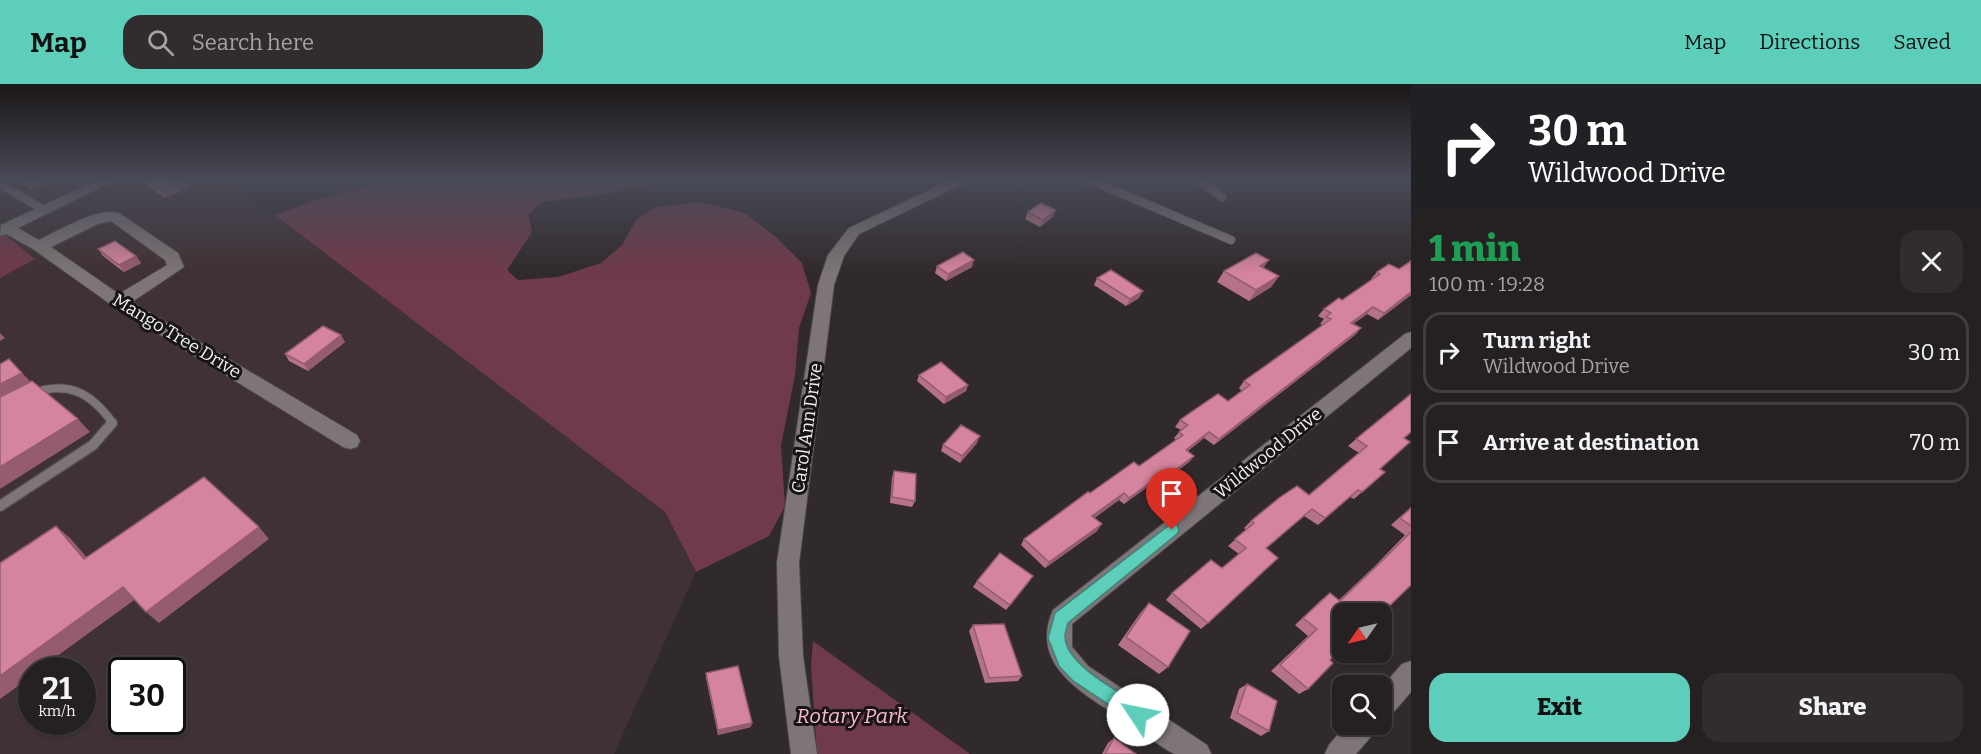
<!DOCTYPE html>
<meta charset="utf-8">
<style>
:root{--surface:#252021;--page:#312d2e;--text:#f1f3f6;--muted:#a3a3a5;--line:#423e3f;--accent:#5cceba}
body{margin:0;font-family:Bitter,serif;background:var(--page);color:var(--text);height:100vh;display:flex;flex-direction:column;font-size:22px;white-space:nowrap}
*{box-sizing:border-box;margin:0}
p{font-size:20px;color:var(--muted)}
.icon{flex:none;width:33px;height:33px;fill:none;stroke:currentColor;stroke-width:2;stroke-linecap:round;stroke-linejoin:round}
.map{position:relative;flex:1;overflow:hidden}
.panel{display:flex;flex-direction:column;background:var(--surface);width:570px}
.panel>*{flex:none}
.guide{background:#202124;color:#fff;overflow:hidden}
.needle{width:39px;rotate:236deg}
.buttons{position:absolute;left:1332px;top:519px;display:grid;gap:12px}
.buttons a{display:grid;place-items:center;width:60px;height:60px;border-radius:12px;background:var(--surface);box-shadow:0 2px 4px #0004,0 0 0 2px var(--line);font-size:30px}
.speed{position:absolute;left:18px;top:573px;display:flex;gap:12px;font-size:30px;font-weight:700;text-align:center}
.speed>*{display:grid;place-content:center;width:78px;height:78px;border-radius:50%;background:var(--surface);box-shadow:0 2px 4px #0004,0 0 0 2px var(--line);line-height:1}
.speed small{font-size:15px;font-weight:400}
.speed .limit{border:3px solid #111;border-radius:9px;background:#fff;color:#111}
.pin{position:absolute;display:grid;place-items:center;width:51px;height:51px;color:#fff;margin:-62px -26px;border-radius:50% 50% 50% 0;rotate:-45deg;box-shadow:0 0 6px #0007}
.pin .icon{rotate:45deg}
.me{position:absolute;width:66px;margin:-33px;rotate:304deg;stroke-linejoin:round;filter:drop-shadow(0 0 4px #0008)}
.turn{display:flex;align-items:center;gap:21px;height:126px;padding:0 18px;font-size:27px}
.turn .icon{width:78px;height:78px;stroke-width:2.5}
.turn b{display:block;font-size:42px;line-height:51px}
.round{display:grid;place-items:center;flex:none;width:63px;height:63px;border-radius:18px;background:var(--page)}
.summary{display:flex;align-items:center;justify-content:space-between;height:102px;padding:0 18px}
h1{font-size:36px;font-weight:800;line-height:45px;color:#1e9e55}
.cta{display:flex;gap:12px;margin-top:auto;padding:12px 18px}
.cta a{flex:1;height:69px;border-radius:18px;background:var(--accent);color:#111;font-size:24px;font-weight:800;line-height:69px;text-align:center}
.cta a+a{background:var(--page);color:var(--text)}
ul{padding:0;list-style:none}
li{display:flex;align-items:center;gap:18px;height:81px;margin:0 12px 9px;padding:0 6px;border:3px solid var(--line);border-radius:18px}
li div{flex:1}
li b{display:block;font-size:22px}
li em{font-style:normal}
header{display:flex;align-items:center;gap:36px;box-sizing:border-box;height:84px;padding:0 30px;background:var(--accent);color:#111}
header strong{font-size:28px}
nav{display:flex;gap:33px;margin-inline-start:auto;font-size:21px}
.search{width:420px;height:54px;background:var(--page);display:flex;align-items:center;gap:15px;box-sizing:border-box;padding:0 21px;border-radius:18px;color:var(--muted);font-size:22px}
main{display:flex;flex:1;min-height:0}
.map>svg:first-child{display:block}
.built{fill:#3f3135;fill-rule:evenodd}
.green{fill:#6f3a4b}
.lines{fill:none;stroke-linecap:round;stroke-linejoin:round}
.lane-far1-casing{stroke:#4d4849;stroke-width:10}
.lane-casing{stroke:#4d4849;stroke-width:13}
.street-casing{stroke:#4d4849;stroke-width:2}
.lane-far1{stroke:#7d7577;stroke-width:8}
.lane{stroke:#7d7577;stroke-width:10}
.street{fill:#7d7577;fill-rule:evenodd}
.wall{fill:#b67287}
.shaded-wall{fill:#945c6e}
.building{fill:#d4849d;stroke:#945c6e;stroke-width:1.5}
.route{fill:#5cceba;stroke:#3c8679;stroke-width:1.5}
.labels{text-anchor:middle;dominant-baseline:central;stroke-width:6;stroke-linejoin:round;paint-order:stroke}
.street-label{font-size:18px;fill:#f2eeef;stroke:#171415}
.near-park-label{font-size:21px;font-style:italic;fill:#fab8cb;stroke:#171415}
</style>
<header>
<strong>Map</strong>
<div class="search"><svg class="icon" aria-label="search" viewBox="0 0 24 24"><circle cx="10" cy="10" r="6"/><path d="M15 15l6 6"/></svg>Search here</div>
<nav><a>Map</a><a>Directions</a><a>Saved</a></nav>
</header>
<main>
<div class="map">
<svg width="1411" height="670" viewBox="0 0 1411 670">
<rect width="100%" height="100%" fill="#312a2c"/>
<path class="built" d="M 0,95 L 220,95 L 275,131 L 665,428 L 696,488 L 614,670 L 0,670 L 0,194 L 34,174 L 0,152 ZM 32,586 L 82,586 L 82,638 L 32,638 ZM 122,586 L 172,586 L 172,638 L 122,638 Z"/>
<path class="green" d="M 383,95 L 653,95 L 648,99 L 604,110 L 541,118 L 528,131 L 532,148 L 507,186 L 518,196 L 558,193 L 601,179 L 622,161 L 636,136 L 655,123 L 701,118 L 745,129 L 776,153 L 802,179 L 811,209 L 799,244 L 795,291 L 781,361 L 785,422 L 769,452 L 696,488 L 665,428 L 275,131 L 310,118 L 371,101 Z
M 4,150 L 35,175 L 0,194 L 0,152 Z
M 813,557 L 970,670 L 817,670 L 811,582 Z"/>
<g class="lines">
<defs>
<path id="lane-far1" d="M 1088,95 L 1231,156
M 1198,95 L 1222,113
M 0,100 L 44,126
M 31,310 C 67,296 90,308 112,338 L 110,340"/>
<path id="lane" d="M 0,422 L 93,361 L 112,339"/>
<path id="street" d="M 99,95 L 118,95 L 18,144 L 39,156 C 60,146 97,123 119,129 L 178,169 L 184,183 L 132,218 L 357,351 L 360,357 L 357,363 L 350,365 L 343,363 L 113,222 L 33,165 L 6,150 L 0,152 L 1,141 ZM 111,137 L 165,176 L 167,181 L 119,210 L 51,163 L 98,140 Z
M 953,95 L 972,95 L 859,150 L 844,172 L 834,201 L 799,479 L 803,572 L 817,670 L 791,670 L 779,572 L 777,479 L 818,201 L 828,171 L 849,144 Z
M 1411,248 L 1411,264 L 1072,540 L 1072,563 L 1088,582 L 1207,661 L 1211,670 C 1201,670 1184,670 1175,670 C 1164,666 1140,646 1129,639 C 1090,613 1027,584 1053,526 L 1405,250 Z
M 1411,577 L 1411,608 L 1391,631 L 1382,635 L 1382,603 L 1402,580 Z
M 1347,640 L 1378,640 L 1374,649 L 1356,670 L 1325,670 L 1329,661 Z"/>
</defs>
<use href="#lane-far1" class="lane-far1-casing"/>
<use href="#lane" class="lane-casing"/>
<use href="#street" class="street-casing"/>
<use href="#lane-far1" class="lane-far1"/>
<use href="#lane" class="lane"/>
<use href="#street" class="street"/>
</g>
<path class="wall" d="M 16,95 L 56,95 L 30,106 Z
M 137,95 L 186,95 L 190,102 L 165,114 Z
M 1028,128 L 1053,133 L 1040,143 L 1025,135 Z
M 98,165 L 136,172 L 141,179 L 124,188 L 103,172 Z
M 1411,177 L 1411,211 L 1378,236 L 1367,230 L 1353,240 L 1361,244 L 1355,251 L 1214,361 L 1204,354 L 1188,367 L 1194,372 L 1189,378 L 1162,399 L 1158,395 L 1124,420 L 1119,416 L 1094,434 L 1097,447 L 1045,484 L 1021,461 L 1024,455 L 1090,409 L 1139,382 L 1176,356 L 1174,354 L 1181,346 L 1175,343 L 1180,336 L 1228,317 L 1242,307 L 1239,304 L 1244,297 L 1323,241 L 1320,240 L 1324,235 L 1318,232 L 1324,225 L 1342,216 L 1372,196 L 1371,195 L 1377,188 L 1399,185 Z
M 937,182 L 972,183 L 946,197 L 935,189 Z
M 1264,184 L 1279,192 L 1271,203 L 1249,217 L 1217,198 L 1224,187 Z
M 1097,194 L 1139,214 L 1126,222 L 1094,201 Z
M 345,258 L 308,287 L 289,277 L 285,270 Z
M 919,291 L 968,301 L 966,307 L 944,320 L 917,297 Z
M 1356,355 L 1404,355 L 1380,385 L 1385,388 L 1354,415 L 1350,413 L 1318,441 L 1304,432 L 1266,465 L 1208,539 L 1201,545 L 1166,516 L 1172,509 L 1222,484 L 1239,470 L 1228,462 L 1246,446 L 1244,444 L 1251,437 L 1309,411 L 1359,369 L 1348,362 Z
M 977,359 L 960,379 L 941,367 L 943,361 Z
M 894,387 L 915,417 L 912,423 L 890,419 L 892,393 Z
M 1411,423 L 1411,501 L 1381,530 L 1342,530 L 1330,576 L 1308,605 L 1299,610 L 1271,587 L 1308,552 L 1295,541 L 1321,516 L 1330,509 L 1339,516 L 1375,482 L 1405,451 L 1391,441 Z
M 977,497 L 1029,498 L 1006,526 L 973,503 Z
M 1149,519 L 1168,583 L 1159,590 L 1118,561 L 1141,528 Z
M 973,541 L 1022,592 L 1018,597 L 985,599 L 969,547 Z
M 706,589 L 751,643 L 718,651 L 706,594 Z
M 1247,600 L 1269,647 L 1261,652 L 1230,634 L 1239,605 Z
M 1114,654 L 1136,670 L 1102,670 L 1108,659 Z"/>
<path class="shaded-wall" d="M 25,95 L 56,95 L 30,106 L 22,96 Z
M 178,95 L 186,95 L 190,102 L 165,114 L 159,104 Z
M 1056,126 L 1053,133 L 1040,143 L 1043,136 Z
M 136,172 L 141,179 L 124,188 L 119,181 Z
M 974,176 L 972,183 L 946,197 L 948,190 Z
M 1269,176 L 1262,186 L 1260,182 Z
M 1279,192 L 1271,203 L 1249,217 L 1256,206 Z
M 1143,207 L 1139,214 L 1126,222 L 1130,215 Z
M 1411,208 L 1411,211 L 1378,236 L 1384,229 Z
M 1373,223 L 1367,230 L 1345,246 L 1351,239 Z
M 1361,244 L 1355,251 L 1214,361 L 1219,355 Z
M 0,249 L 5,254 L 0,257 Z
M 341,251 L 345,258 L 308,287 L 304,280 Z
M 22,289 L 35,302 L 0,319 L 0,300 Z
M 968,301 L 966,307 L 944,320 L 946,313 Z
M 78,335 L 90,348 L 0,405 L 0,383 Z
M 1209,348 L 1204,354 L 1181,372 L 1186,366 Z
M 980,352 L 977,359 L 960,379 L 962,372 Z
M 1194,372 L 1189,378 L 1162,399 L 1167,392 Z
M 1163,389 L 1158,395 L 1124,420 L 1129,414 Z
M 1124,409 L 1119,416 L 1088,439 L 1092,432 Z
M 1102,440 L 1097,447 L 1045,484 L 1049,478 Z
M 56,442 L 70,454 L 98,486 L 84,475 Z
M 259,443 L 269,455 L 159,539 L 146,528 Z
M 123,503 L 137,514 L 38,586 L 32,586 L 32,592 L 0,615 L 0,592 Z
M 752,639 L 751,643 L 718,651 L 718,646 Z"/>
<path class="building" d="M 145,95 L 178,95 L 159,104 Z
M 1041,119 L 1056,126 L 1043,136 L 1028,128 Z
M 115,157 L 136,172 L 119,181 L 98,165 Z
M 963,168 L 974,176 L 948,190 L 937,182 Z
M 1256,169 L 1269,176 L 1260,182 L 1279,192 L 1256,206 L 1224,187 Z
M 1411,177 L 1411,208 L 1384,229 L 1373,223 L 1351,239 L 1361,244 L 1219,355 L 1209,348 L 1186,366 L 1194,372 L 1167,392 L 1163,389 L 1129,414 L 1124,409 L 1092,432 L 1102,440 L 1049,478 L 1024,455 L 1088,408 L 1090,409 L 1134,378 L 1139,382 L 1183,351 L 1179,348 L 1188,341 L 1180,336 L 1197,324 L 1218,310 L 1228,317 L 1250,301 L 1244,297 L 1331,235 L 1326,233 L 1331,229 L 1324,225 L 1339,214 L 1342,216 L 1380,190 L 1377,188 L 1389,180 L 1399,185 Z
M 1111,186 L 1143,207 L 1130,215 L 1097,194 Z
M 323,242 L 341,251 L 304,280 L 285,270 Z
M 9,275 L 22,289 L 0,300 L 0,280 Z
M 941,278 L 968,301 L 946,313 L 919,291 Z
M 32,297 L 78,335 L 0,383 L 0,313 Z
M 1411,310 L 1411,348 L 1404,354 L 1410,358 L 1380,385 L 1385,388 L 1362,408 L 1358,406 L 1325,434 L 1312,425 L 1266,464 L 1278,474 L 1208,539 L 1172,509 L 1211,476 L 1222,484 L 1246,464 L 1235,455 L 1254,439 L 1251,437 L 1279,414 L 1297,402 L 1309,411 L 1367,362 L 1356,355 Z
M 961,341 L 980,352 L 962,372 L 943,361 Z
M 894,387 L 916,390 L 915,417 L 892,413 Z
M 204,393 L 259,443 L 146,528 L 123,503 L 0,592 L 0,479 L 56,442 L 84,475 Z
M 1411,424 L 1411,442 L 1400,434 Z
M 1411,448 L 1411,501 L 1381,530 L 1378,528 L 1377,530 L 1342,530 L 1342,564 L 1330,576 L 1333,579 L 1308,605 L 1280,581 L 1317,545 L 1303,534 L 1330,509 L 1340,517 L 1384,475 Z
M 1000,469 L 1033,492 L 1010,521 L 977,497 Z
M 1149,519 L 1190,547 L 1168,583 L 1126,553 Z
M 1004,540 L 1022,592 L 989,594 L 973,541 Z
M 738,582 L 752,639 L 718,646 L 706,589 Z
M 1247,600 L 1277,617 L 1269,647 L 1237,629 Z
M 1114,654 L 1136,670 L 1105,670 Z"/>
<linearGradient id="sky" x2="0" y2="1"><stop stop-color="#1b1718"/><stop offset="0.5" stop-color="#484a56"/><stop offset="1" stop-color="#484a56" stop-opacity="0"/></linearGradient>
<rect width="1411" height="189" fill="url(#sky)"/>
<path class="route" d="M 1172,439 L 1177,441 L 1179,446 L 1177,450 L 1068,539 C 1067,543 1065,548 1065,553 C 1066,582 1123,610 1145,624 L 1147,631 L 1145,637 L 1138,640 L 1073,597 L 1059,582 L 1048,554 L 1055,529 Z"/>
<g class="labels">
<g class="street-label">
<text transform="translate(177 252) rotate(31)">Mango Tree Drive</text>
<text transform="translate(807 344) rotate(-82)">Carol Ann Drive</text>
<text transform="translate(1268 369) rotate(-39)">Wildwood Drive</text>
</g>
<g class="near-park-label">
<text x="852" y="632">Rotary Park</text>
</g>
</g>
</svg>
<div class="buttons">
<a><svg class="needle" viewBox="-14 -14 28 28"><path d="M0-13l5 13h-10z" fill="#e53935"/><path d="M0 13l5-13h-10z" fill="#a3a3a5"/></svg></a>
<a><svg class="icon" aria-label="search" viewBox="0 0 24 24"><circle cx="10" cy="10" r="6"/><path d="M15 15l6 6"/></svg></a>
</div>
<div class="speed"><div>21<small>km/h</small></div><div class="limit">30</div></div>
<div class="pin" style="left:1172px;top:446px;background:#d93025"><svg class="icon" aria-label="arrive" viewBox="0 0 24 24"><path d="M6 21V4h12l-3 4 3 4H6"/></svg></div>
<svg class="me" style="left:1138px;top:631px" viewBox="-20 -20 40 40"><circle r="19" fill="#fff"/><path d="M0-13L10 11 0 6-10 11z" fill="#5cceba"/></svg>
</div>
<section class="panel">
<div class="guide">
<div class="turn"><svg class="icon" aria-label="right" viewBox="0 0 24 24"><path d="M7 20v-9h11M14 6l5 5-5 5"/></svg><div><b>30 m</b>Wildwood Drive</div></div>
</div>
<div class="summary"><div><h1>1 min</h1><p>100 m · 19:28</p></div><a class="round"><svg class="icon" aria-label="close" viewBox="0 0 24 24"><path d="M6 6l12 12M18 6L6 18"/></svg></a></div>
<ul>
<li><svg class="icon" aria-label="right" viewBox="0 0 24 24"><path d="M7 20v-9h11M14 6l5 5-5 5"/></svg><div><b>Turn right</b><p>Wildwood Drive</p></div><em>30 m</em></li>
<li><svg class="icon" aria-label="arrive" viewBox="0 0 24 24"><path d="M6 21V4h12l-3 4 3 4H6"/></svg><div><b>Arrive at destination</b></div><em>70 m</em></li>
</ul>
<div class="cta"><a>Exit</a><a>Share</a></div>
</section>
</main>
